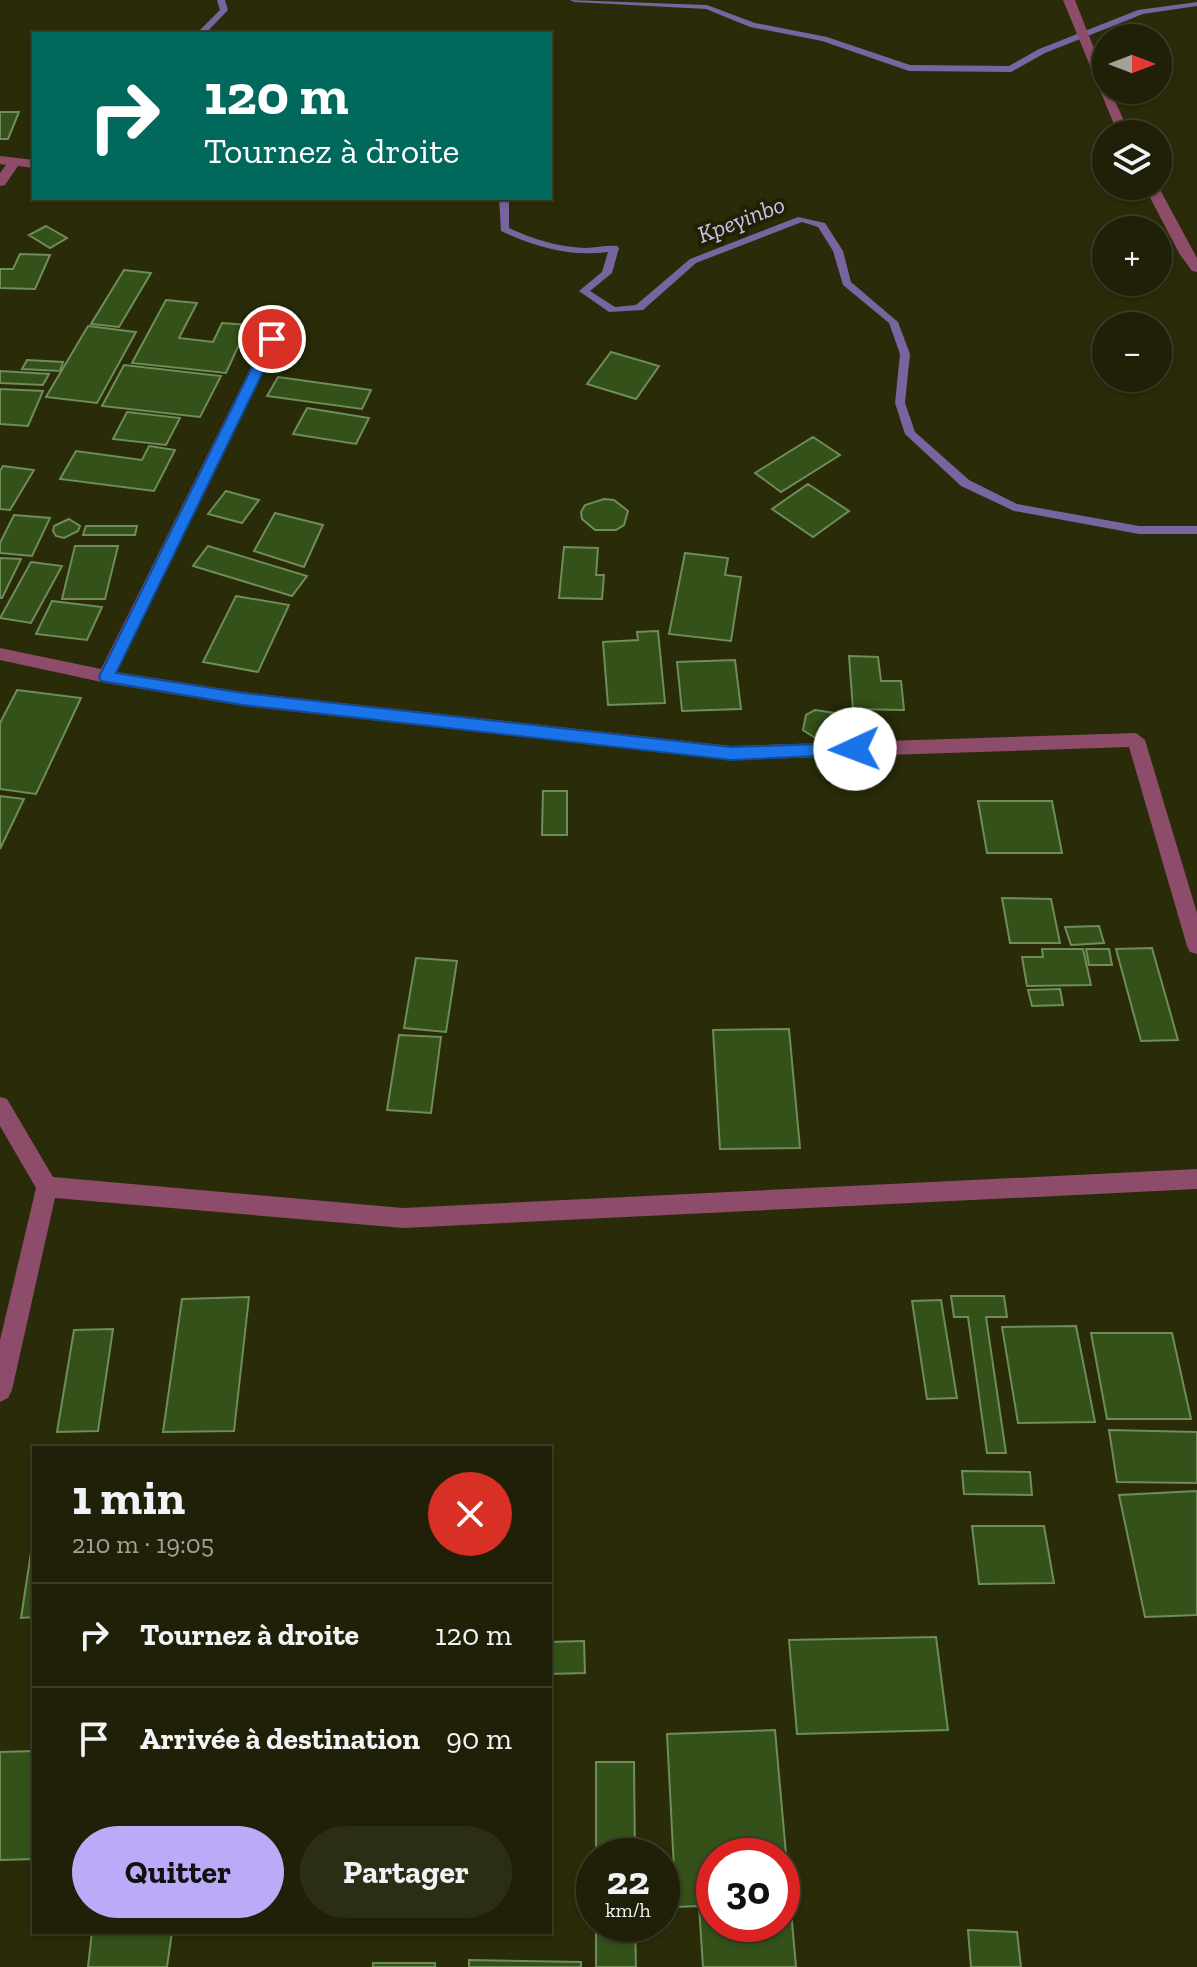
<!DOCTYPE html>
<html lang="fr">
<meta charset="utf-8">
<style>
:root{--surface:#1f2007;--page:#2c2d15;--text:#f1f3f6;--muted:#a1a39b;--line:#3c3e28;--accent:#baaaf7}
body{margin:0;font-family:"Zilla Slab",serif;background:var(--page);color:var(--text);height:100vh;display:flex;flex-direction:column;font-size:30px;white-space:nowrap}
*{box-sizing:border-box;margin:0}
p{font-size:26px;color:var(--muted)}
.icon{flex:none;width:44px;height:44px;fill:none;stroke:currentColor;stroke-width:2;stroke-linecap:round;stroke-linejoin:round}
.map{position:relative;flex:1;overflow:hidden}
.side{position:absolute;left:32px;top:1446px;width:520px;height:488px;display:flex;flex-direction:column;background:var(--surface);border-radius:0px;box-shadow:0 2px 6px #0004,0 0 0 2px var(--line)}
.side>*{flex:none}
.top-card{position:absolute;left:32px;top:32px;width:520px;height:168px;border-radius:0px;box-shadow:0 2px 6px #0004,0 0 0 2px var(--line);background:#00695c;color:#fff;overflow:hidden}
.needle{width:52px;rotate:90deg}
.fabs{position:absolute;left:1092px;top:24px;display:grid;gap:16px}
.fabs a{display:grid;place-items:center;width:80px;height:80px;border-radius:50%;background:var(--surface);box-shadow:0 2px 6px #0004,0 0 0 2px var(--line);font-size:40px}
.speed{position:absolute;left:576px;top:1838px;display:flex;gap:16px;font-size:40px;font-weight:700;text-align:center}
.speed>*{display:grid;place-content:center;width:104px;height:104px;border-radius:50%;background:var(--surface);box-shadow:0 2px 6px #0004,0 0 0 2px var(--line);line-height:1}
.speed small{font-size:20px;font-weight:400}
.speed .limit{border:12px solid #d22;background:#fff;color:#111}
.pin{position:absolute;display:grid;place-items:center;width:68px;height:68px;color:#fff;margin:-34px;border:4px solid #fff;border-radius:50%;box-shadow:0 2px 8px #0007}
.me{position:absolute;width:88px;margin:-44px;rotate:268deg;stroke-linejoin:round;filter:drop-shadow(0 0 6px #0008)}
.turn{display:flex;align-items:center;gap:28px;height:168px;padding:0 40px;font-size:36px}
.turn .icon{width:104px;height:104px;stroke-width:2.5}
.turn b{display:block;font-size:56px;line-height:68px}
.round{display:grid;place-items:center;flex:none;width:84px;height:84px;border-radius:42px;background:var(--page)}
.head{display:flex;align-items:center;justify-content:space-between;height:136px;padding:0 40px}
h1{font-size:48px;font-weight:700;line-height:60px}
.primary-button{display:flex;gap:16px;margin-top:auto;padding:16px 40px}
.primary-button a{flex:1;height:92px;border-radius:48px;background:var(--accent);color:#111;font-size:32px;font-weight:700;line-height:92px;text-align:center}
.primary-button a+a{background:var(--page);color:var(--text)}
ul{padding:0;list-style:none}
li{display:flex;align-items:center;gap:24px;height:104px;padding:0 40px;border-top:2px solid var(--line)}
li div{flex:1}
li b{display:block;font-size:30px}
li em{font-style:normal}
.map>svg:first-child{display:block}
.lines{fill:none;stroke-linecap:round;stroke-linejoin:round}
.stream{fill:#78649e;fill-rule:evenodd}
.building{fill:#345119;stroke:#6e8d58;stroke-width:2;fill-rule:evenodd}
.lane{fill:#8d4c69;fill-rule:evenodd}
.street{fill:#8d4c69;fill-rule:evenodd}
.route{fill:#1a73e8;stroke:#114b97;stroke-width:2}
.labels{text-anchor:middle;dominant-baseline:central;stroke-width:8;stroke-linejoin:round;paint-order:stroke}
.far-water-label{font-size:24px;font-style:italic;fill:#cac0f4;stroke:#1f2101}
</style>
<div class="map">
<svg width="1197" height="1967" viewBox="0 0 1197 1967">
<rect width="100%" height="100%" fill="#292b09"/>
<g class="lines">
<path class="stream" d="M 217,0 L 225,0 L 228,10 L 205,34 L 196,34 L 220,10 Z
M 570,0 L 707,5 L 755,23 L 827,37 L 910,65 L 1009,66 L 1039,49 L 1138,10 L 1197,2 L 1197,6 L 1143,14 L 1045,53 L 1011,72 L 909,71 L 822,41 L 750,27 L 706,9 L 574,2 Z
M 499,198 L 509,198 L 509,228 C 533,239 558,247 585,248 C 596,248 607,245 617,246 L 619,248 L 612,273 L 590,291 L 615,307 L 636,305 L 690,259 L 798,217 L 825,223 L 843,251 L 851,282 L 898,322 L 910,354 L 905,403 L 915,432 L 969,480 L 1017,504 L 1139,526 L 1197,526 L 1197,534 L 1139,534 L 1014,511 L 961,486 L 905,434 L 895,403 L 900,354 L 889,323 L 843,285 L 833,251 L 818,227 L 802,222 L 696,263 L 643,310 L 609,312 L 579,291 L 602,272 L 608,252 C 570,257 535,247 501,231 Z"/>
</g>
<path class="building" d="M 0,112 L 19,112 L 8,139 L 0,139 Z
M 46,226 L 67,238 L 50,248 L 29,235 Z
M 20,254 L 50,255 L 35,289 L 0,288 L 0,269 L 13,269 Z
M 124,270 L 151,273 L 119,327 L 91,324 Z
M 166,300 L 197,303 L 179,338 L 213,342 L 222,323 L 248,325 L 226,373 L 132,363 Z
M 88,326 L 136,332 L 97,403 L 46,397 Z
M 611,352 L 659,366 L 636,399 L 587,384 Z
M 27,360 L 63,362 L 60,371 L 22,369 Z
M 124,365 L 221,376 L 200,417 L 102,406 Z
M 0,371 L 49,374 L 43,385 L 0,383 Z
M 278,377 L 371,390 L 362,409 L 267,396 Z
M 0,389 L 43,391 L 28,426 L 0,424 Z
M 307,408 L 369,418 L 356,444 L 293,434 Z
M 127,412 L 180,418 L 166,445 L 113,439 Z
M 813,437 L 840,455 L 781,492 L 755,473 Z
M 149,446 L 175,450 L 154,491 L 60,479 L 76,451 L 142,460 Z
M 3,466 L 34,470 L 10,510 L 0,509 L 0,471 Z
M 808,484 L 849,511 L 813,537 L 772,509 Z
M 226,491 L 259,500 L 242,523 L 208,514 Z
M 604,499 L 614,500 L 628,511 L 624,525 L 616,530 L 595,530 L 582,519 L 581,512 L 585,505 Z
M 275,513 L 323,525 L 304,567 L 254,551 Z
M 14,515 L 50,518 L 32,556 L 0,553 L 0,543 Z
M 69,519 L 80,526 L 78,531 L 64,538 L 56,536 L 53,531 L 54,526 Z
M 86,526 L 137,526 L 135,535 L 83,535 Z
M 75,546 L 118,546 L 105,599 L 62,599 Z
M 208,546 L 307,576 L 292,596 L 193,566 Z
M 564,547 L 598,548 L 596,575 L 604,575 L 602,599 L 559,598 Z
M 685,553 L 728,558 L 725,575 L 741,577 L 731,641 L 669,634 Z
M 0,558 L 21,559 L 2,598 L 0,598 Z
M 31,562 L 62,566 L 31,623 L 0,618 Z
M 236,596 L 289,605 L 258,672 L 203,662 Z
M 52,601 L 102,607 L 87,640 L 36,634 Z
M 658,631 L 665,703 L 608,705 L 603,642 L 638,640 L 637,632 Z
M 849,656 L 878,657 L 881,681 L 901,681 L 904,710 L 853,709 Z
M 735,660 L 741,709 L 682,711 L 677,662 Z
M 17,690 L 81,698 L 36,794 L 0,789 L 0,723 Z
M 815,710 L 835,713 L 841,720 L 839,736 L 820,741 L 803,730 L 806,715 Z
M 543,791 L 567,791 L 567,835 L 542,835 Z
M 0,796 L 24,799 L 0,849 Z
M 978,801 L 1052,801 L 1062,853 L 987,853 Z
M 1002,898 L 1051,899 L 1060,943 L 1010,943 Z
M 1099,926 L 1104,943 L 1071,945 L 1065,927 Z
M 1152,948 L 1178,1040 L 1141,1041 L 1116,949 Z
M 1042,949 L 1083,949 L 1091,985 L 1027,986 L 1022,957 L 1043,957 Z
M 1086,949 L 1109,949 L 1112,965 L 1089,965 Z
M 416,958 L 457,961 L 446,1032 L 404,1028 Z
M 1060,989 L 1063,1005 L 1032,1006 L 1028,990 Z
M 789,1029 L 800,1148 L 720,1149 L 713,1030 Z
M 399,1035 L 441,1037 L 431,1113 L 387,1110 Z
M 951,1296 L 1004,1296 L 1007,1317 L 986,1317 L 1006,1453 L 987,1453 L 968,1317 L 954,1317 Z
M 249,1297 L 234,1431 L 163,1432 L 182,1299 Z
M 941,1300 L 957,1398 L 927,1399 L 912,1301 Z
M 1076,1326 L 1095,1422 L 1018,1423 L 1002,1327 Z
M 113,1329 L 98,1431 L 57,1432 L 74,1330 Z
M 1091,1333 L 1172,1333 L 1191,1419 L 1107,1419 Z
M 1109,1430 L 1197,1432 L 1197,1483 L 1117,1482 Z
M 962,1471 L 1030,1472 L 1032,1495 L 964,1494 Z
M 1197,1491 L 1197,1615 L 1145,1617 L 1119,1495 Z
M 972,1526 L 1044,1526 L 1054,1583 L 979,1584 Z
M 34,1533 L 34,1617 L 21,1618 Z
M 936,1637 L 948,1730 L 797,1734 L 789,1640 Z
M 584,1641 L 585,1673 L 550,1674 L 550,1642 Z
M 775,1730 L 796,1967 L 703,1967 L 699,1906 L 676,1907 L 667,1734 ZM 714,1856 L 782,1856 L 782,1924 L 714,1924 Z
M 34,1751 L 34,1859 L 0,1860 L 0,1752 Z
M 596,1762 L 634,1762 L 635,1856 L 596,1856 Z
M 596,1924 L 635,1924 L 636,1967 L 596,1967 Z
M 968,1930 L 1017,1932 L 1021,1967 L 971,1967 Z
M 92,1932 L 172,1932 L 167,1967 L 88,1967 Z
M 469,1960 L 581,1962 L 581,1967 L 469,1967 Z
M 373,1963 L 435,1963 L 435,1967 L 373,1967 Z"/>
<g class="lines">
<path class="lane" d="M 1063,0 L 1075,0 L 1106,79 L 1106,90 L 1110,90 L 1130,134 L 1118,134 Z
M 1144,186 L 1158,186 L 1197,258 L 1197,272 L 1192,271 L 1179,253 Z"/>
<path class="street" d="M 0,156 L 34,160 L 34,168 L 18,166 L 5,185 L 0,186 L 0,173 L 6,165 L 0,164 Z
M 272,335 L 279,339 L 117,672 L 243,692 L 731,746 L 1136,733 L 1145,740 L 1197,913 L 1197,954 L 1190,952 L 1187,946 L 1129,747 L 731,760 L 243,706 L 106,683 L 0,660 L 0,648 L 101,669 L 265,339 Z
M 0,1097 L 7,1099 L 53,1177 L 403,1208 L 1197,1169 L 1197,1189 L 403,1228 L 55,1198 L 12,1390 L 8,1398 L 0,1402 L 0,1340 L 36,1188 L 0,1126 Z"/>
</g>
<path class="route" d="M 272,335 L 279,339 L 116,673 L 243,693 L 731,747 L 855,743 L 864,749 L 861,754 L 731,760 L 243,705 L 101,681 L 99,677 L 266,339 Z"/>
<g class="labels">
<g class="far-water-label">
<text transform="translate(741 219) rotate(-21)">Kpeyinbo</text>
</g>
</g>
</svg>
<div class="fabs">
<a><svg class="needle" viewBox="-14 -14 28 28"><path d="M0-13l5 13h-10z" fill="#e53935"/><path d="M0 13l5-13h-10z" fill="#a1a39b"/></svg></a>
<a><svg class="icon" aria-label="layers" viewBox="0 0 24 24"><path d="M12 4l9 5-9 5-9-5zM3 14l9 5 9-5"/></svg></a>
<a>+</a>
<a>−</a>
</div>
<div class="speed"><div>22<small>km/h</small></div><div class="limit">30</div></div>
<div class="pin" style="left:272px;top:339px;background:#d93025"><svg class="icon" aria-label="arrive" viewBox="0 0 24 24"><path d="M6 21V4h12l-3 4 3 4H6"/></svg></div>
<svg class="me" style="left:855px;top:749px" viewBox="-20 -20 40 40"><circle r="19" fill="#fff"/><path d="M0-13L10 11 0 6-10 11z" fill="#1a73e8"/></svg>
<div class="top-card">
<div class="turn"><svg class="icon" aria-label="right" viewBox="0 0 24 24"><path d="M7 20v-9h11M14 6l5 5-5 5"/></svg><div><b>120 m</b>Tournez à droite</div></div>
</div>
<section class="side">
<div class="head"><div><h1>1 min</h1><p>210 m · 19:05</p></div><a class="round" style="background:#d93025;color:#fff"><svg class="icon" aria-label="close" viewBox="0 0 24 24"><path d="M6 6l12 12M18 6L6 18"/></svg></a></div>
<ul>
<li><svg class="icon" aria-label="right" viewBox="0 0 24 24"><path d="M7 20v-9h11M14 6l5 5-5 5"/></svg><div><b>Tournez à droite</b></div><em>120 m</em></li>
<li><svg class="icon" aria-label="arrive" viewBox="0 0 24 24"><path d="M6 21V4h12l-3 4 3 4H6"/></svg><div><b>Arrivée à destination</b></div><em>90 m</em></li>
</ul>
<div class="primary-button"><a>Quitter</a><a>Partager</a></div>
</section>
</div>
